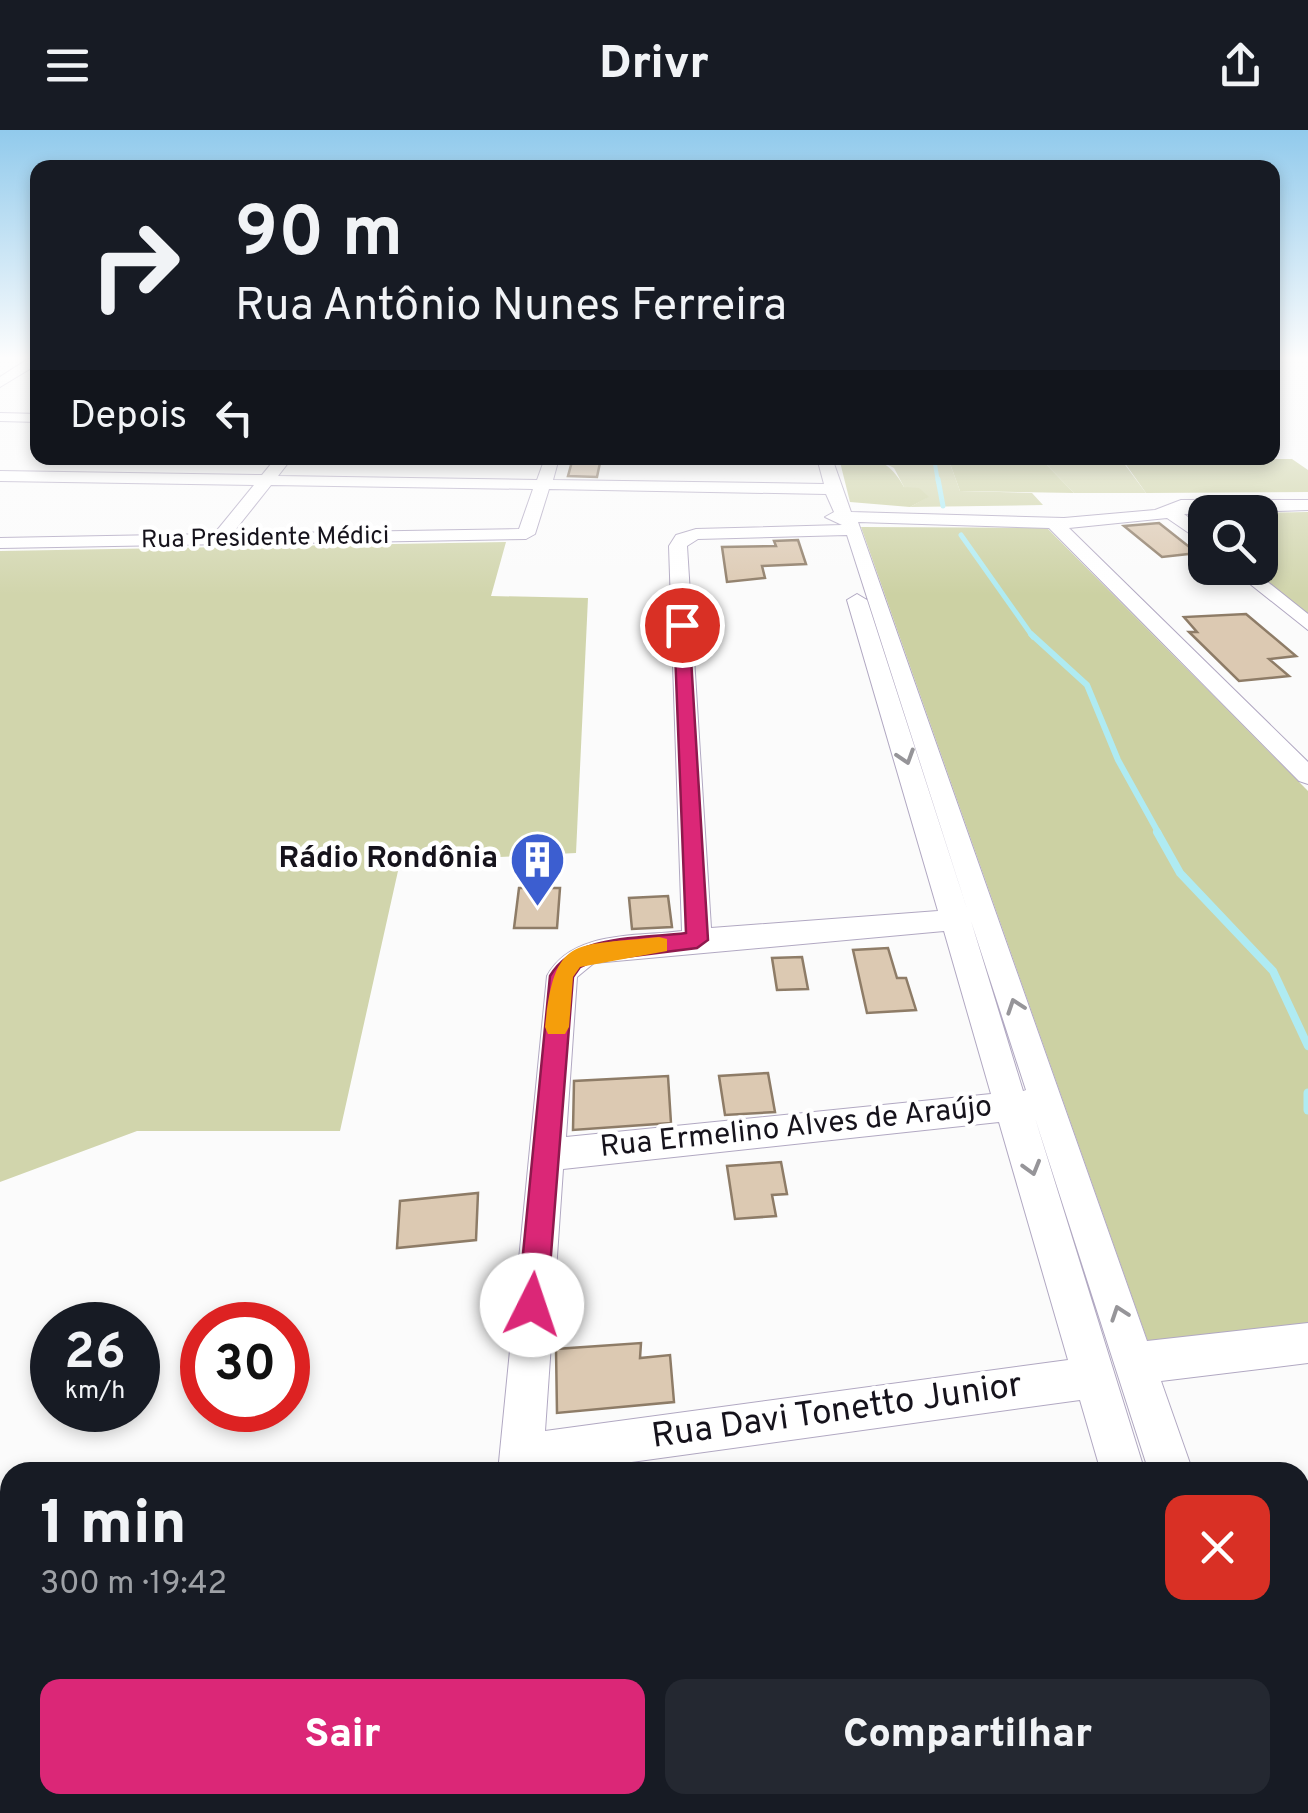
<!DOCTYPE html>
<html lang="pt">
<meta charset="utf-8">
<style>
:root{--surface:#171b24;--page:#242831;--text:#f1f3f6;--muted:#9ea1a6;--accent:#db2777}
body{margin:0;font-family:Overpass,sans-serif;background:var(--page);color:var(--text);height:100vh;display:flex;flex-direction:column;font-size:38px;white-space:nowrap}
*{box-sizing:border-box;margin:0}
p{font-size:32px;color:var(--muted)}
.icon{flex:none;width:55px;height:55px;fill:none;stroke:currentColor;stroke-width:2;stroke-linecap:round;stroke-linejoin:round}
.map{position:relative;flex:1;overflow:hidden}
.panel{position:absolute;left:0px;top:1332px;width:1310px;height:352px;display:flex;flex-direction:column;background:var(--surface);border-radius:30px 30px 0 0;box-shadow:0 5px 15px #0003}
.panel>*{flex:none}
.hud{position:absolute;left:30px;top:30px;width:1250px;height:305px;border-radius:20px;box-shadow:0 5px 15px #0003;background:#171b24;color:var(--text);overflow:hidden}
.fabs{position:absolute;left:1188px;top:365px;display:grid;gap:20px}
.fabs a{display:grid;place-items:center;width:90px;height:90px;border-radius:20px;background:var(--surface);box-shadow:0 5px 15px #0003;font-size:50px}
.speed{position:absolute;left:30px;top:1172px;display:flex;gap:20px;font-size:50px;font-weight:700;text-align:center}
.speed>*{display:grid;place-content:center;width:130px;height:130px;border-radius:50%;background:var(--surface);box-shadow:0 5px 15px #0003;line-height:1}
.speed small{font-size:25px;font-weight:400}
.speed .limit{border:15px solid #d22;background:#fff;color:#111}
.pin{position:absolute;display:grid;place-items:center;width:85px;height:85px;color:#fff;margin:-42px;border:5px solid #fff;border-radius:50%;box-shadow:0 2px 10px #0007}
.me{position:absolute;width:110px;margin:-55px;rotate:4deg;stroke-linejoin:round;filter:drop-shadow(0 0 8px #0008)}
.turn{display:flex;align-items:center;gap:35px;height:210px;padding:0 40px;font-size:45px}
.turn .icon{width:130px;height:130px;stroke-width:2.5}
.turn b{display:block;font-size:70px;line-height:85px}
.then{display:flex;align-items:center;height:95px;padding:0 40px;background:#0003;gap:20px;font-size:38px}
.round{display:grid;place-items:center;flex:none;width:105px;height:105px;border-radius:20px;background:var(--page)}
.summary{display:flex;align-items:center;justify-content:space-between;height:170px;padding:0 40px}
h1{font-size:60px;font-weight:800;line-height:75px}
.button{display:flex;gap:20px;margin-top:auto;padding:20px 40px}
.button a{flex:1;height:115px;border-radius:20px;background:var(--accent);color:#fff;font-size:40px;font-weight:800;line-height:115px;text-align:center}
.button a+a{background:var(--page);color:var(--text)}
header{display:flex;justify-content:space-between;align-items:center;height:130px;padding:0 40px;background:var(--surface);font-size:45px;font-weight:800}
.map>svg:first-child{display:block}
.green{fill:#d1d5ac}
.forest{fill:#ccd1a3}
.lines{fill:none;stroke-linecap:round;stroke-linejoin:round}
.stream-far4{stroke:#afebf2;stroke-width:4}
.stream-far3{stroke:#afebf2;stroke-width:5}
.stream-far2{stroke:#afebf2;stroke-width:6}
.stream-far1{stroke:#afebf2;stroke-width:8}
.stream{stroke:#afebf2;stroke-width:9}
.building{fill:#dcc9b2;stroke:#8e7c67;stroke-width:2.5}
.minor-casing{stroke:#b1a8c2;stroke-width:2}
.minor{fill:#fff;fill-rule:evenodd}
.oneway{stroke:#969599}
.route{fill:#db2777;stroke:#8e194d;stroke-width:2.5}
.slow{fill:#f59e0b}
.labels{text-anchor:middle;dominant-baseline:central;stroke-width:9;stroke-linejoin:round;paint-order:stroke}
.far-street-label{font-size:25px;fill:#16131c;stroke:#fff}
.poi-label{font-size:30px;font-weight:bold;fill:#16131c;stroke:#fff;text-anchor:end}
.street-label{font-size:30px;fill:#16131c;stroke:#fff}
.near-street-label{font-size:35px;fill:#16131c;stroke:#fff}
</style>
<header><svg class="icon" aria-label="menu" viewBox="0 0 24 24"><path d="M4 6h16M4 12h16M4 18h16"/></svg>Drivr<svg class="icon" aria-label="share" viewBox="0 0 24 24"><path d="M12 15V3M7 8l5-5 5 5M5 13v7h14v-7"/></svg></header>
<div class="map">
<svg width="1308" height="1683" viewBox="0 0 1308 1683">
<rect width="100%" height="100%" fill="#fbfbfb"/>
<path class="green" d="M 875,328 L 948,328 L 960,361 L 1032,363 L 1043,375 L 910,377 L 928,367 L 904,357 L 894,338 Z
M 1040,328 L 1120,328 L 1146,363 L 1074,363 Z
M 1308,382 L 1308,484 L 1250,438 L 1260,438 L 1260,383 Z
M 506,412 L 491,466 L 588,468 L 576,723 L 400,732 L 340,1001 L 137,1001 L 0,1052 L 0,421 Z"/>
<path class="forest" d="M 839,328 C 870,327 888,327 904,357 L 919,358 L 929,367 L 910,377 L 850,372 Z
M 948,328 L 1040,328 L 1074,363 L 960,361 Z
M 1122,329 L 1292,329 L 1308,340 L 1308,362 L 1146,363 Z
M 861,397 L 1047,398 L 1308,661 L 1308,1193 L 1148,1212 Z
M 48,1675 L 215,1675 L 213,1683 L 26,1683 Z"/>
<g class="lines">
<path class="stream-far4" d="M 934,328 L 938,352"/>
<path class="stream-far3" d="M 938,349 L 943,376
M 961,405 L 1033,507"/>
<path class="stream-far2" d="M 1031,504 L 1087,555 L 1118,630 L 1159,704"/>
<path class="stream-far1" d="M 1157,702 L 1180,743 L 1273,841 L 1308,916"/>
<path class="stream" d="M 1308,963 L 1308,980"/>
</g>
<path class="building" d="M 573,328 L 601,328 L 597,347 L 568,346 Z
M 1159,393 L 1197,423 L 1162,427 L 1124,396 Z
M 798,410 L 806,434 L 762,436 L 765,448 L 727,452 L 722,417 L 776,416 L 774,411 Z
M 1246,484 L 1296,526 L 1269,529 L 1289,546 L 1239,551 L 1189,502 L 1197,502 L 1184,487 Z
M 519,758 L 560,758 L 557,798 L 514,798 Z
M 668,766 L 672,797 L 632,799 L 629,768 Z
M 888,818 L 897,848 L 906,848 L 916,880 L 867,883 L 853,820 Z
M 802,827 L 808,859 L 777,860 L 772,828 Z
M 768,943 L 775,982 L 725,985 L 719,946 Z
M 668,946 L 671,993 L 573,1000 L 574,951 Z
M 781,1032 L 787,1064 L 772,1065 L 776,1086 L 735,1089 L 727,1036 Z
M 478,1063 L 476,1110 L 397,1118 L 400,1071 Z
M 641,1213 L 640,1228 L 670,1225 L 674,1272 L 557,1283 L 556,1219 Z"/>
<g class="lines">
<defs>
<path id="minor" d="M 28,229 L 38,229 L 38,234 L 0,257 L 0,247 Z
M 0,283 L 38,284 L 38,292 L 0,291 Z
M 276,328 L 292,328 L 278,346 L 537,350 L 545,328 L 559,328 L 553,350 L 824,354 L 817,328 L 832,328 L 851,382 L 1064,388 L 1155,380 L 1181,370 L 1308,370 L 1308,380 L 1184,384 L 1205,400 L 1205,414 L 1167,388 L 1069,398 L 1308,632 L 1308,654 L 1299,651 L 1049,398 L 858,392 L 1147,1211 L 1308,1193 L 1308,1233 L 1161,1251 L 1193,1342 L 1149,1342 L 1035,988 L 1145,1342 L 1101,1342 L 1080,1270 L 559,1342 L 498,1342 L 547,846 C 572,800 636,807 682,801 L 669,416 L 676,405 L 696,399 L 842,395 L 825,387 L 834,382 L 826,364 L 549,359 L 535,404 L 526,409 L 0,418 L 0,408 L 214,404 L 254,355 L 0,351 L 0,341 L 262,345 ZM 271,355 L 533,359 L 519,399 L 232,404 ZM 847,405 L 969,785 L 867,470 L 857,464 L 847,470 L 938,781 L 711,798 L 687,416 L 698,409 ZM 971,791 L 1026,960 L 1023,961 ZM 944,801 L 991,964 L 566,1007 L 577,847 L 594,833 ZM 999,992 L 1068,1230 L 545,1301 L 563,1039 Z
M 1230,438 L 1250,438 L 1308,484 L 1308,500 Z
M 1308,1638 L 1308,1683 L 1159,1683 L 1162,1675 L 1300,1675 L 1300,1639 Z
M 466,1675 L 520,1675 L 520,1683 L 466,1683 Z"/>
</defs>
<use href="#minor" class="minor-casing"/>
<use href="#minor" class="minor"/>
</g>
<defs><path id="oneway-chevron" d="M-2-3.5L2.5 0L-2 3.5" fill="none" stroke-width="1.6" stroke-linecap="round" stroke-linejoin="round" transform="scale(2.5)"/></defs>
<g class="oneway">
<use href="#oneway-chevron" transform="translate(906 627) rotate(72)"/>
<use href="#oneway-chevron" transform="translate(1015 876) rotate(-109)"/>
<use href="#oneway-chevron" transform="translate(1032 1038) rotate(74)"/>
<use href="#oneway-chevron" transform="translate(1119 1183) rotate(-109)"/>
</g>
<linearGradient id="sky" x2="0" y2="1"><stop stop-color="#91caec"/><stop offset="0.49" stop-color="#fdfdfd"/><stop offset="1" stop-color="#fdfdfd" stop-opacity="0"/></linearGradient>
<rect width="1308" height="465" fill="url(#sky)"/>
<path class="route" d="M 682,490 L 689,495 L 708,810 L 697,818 L 593,831 L 580,837 L 573,847 L 547,1175 L 543,1186 L 532,1190 L 522,1186 L 518,1175 L 550,846 C 575,803 641,809 686,803 L 674,495 Z"/>
<path class="slow" d="M 659,807 L 667,809 L 667,821 L 580,837 L 573,847 L 569,897 L 565,904 L 548,904 L 545,897 C 555,803 574,817 659,807 Z"/>
<defs>
<symbol id="building-pin" viewBox="-11 -11 22 30"><path d="M0 17L-7.5 6A9.5 9.5 0 1 1 7.5 6Z" fill="#3c5ed0" stroke="#fff"/><path d="M-4-6H4V6H1V3H-1V6H-4ZM-2.5-4.3h1.7v1.8h-1.7ZM.8-4.3h1.7v1.8H.8ZM-2.5-1h1.7V.8h-1.7ZM.8-1h1.7V.8H.8Z" fill="#fff"/></symbol>
</defs>
<g fill-rule="evenodd">
<use href="#building-pin" x="506" y="698" width="63" height="86"/>
</g>
<g class="labels">
<g class="far-street-label">
<text transform="translate(265 409) rotate(-1)">Rua Presidente Médici</text>
</g>
<g class="poi-label">
<text x="498" y="729">Rádio Rondônia</text>
</g>
<g class="street-label">
<text transform="translate(796 998) rotate(-6)">Rua Ermelino Alves de Araújo</text>
</g>
<g class="near-street-label">
<text transform="translate(837 1282) rotate(-8)">Rua Davi Tonetto Junior</text>
</g>
</g>
</svg>
<div class="fabs">
<a><svg class="icon" aria-label="search" viewBox="0 0 24 24"><circle cx="10" cy="10" r="6"/><path d="M15 15l6 6"/></svg></a>
</div>
<div class="speed"><div>26<small>km/h</small></div><div class="limit">30</div></div>
<div class="pin" style="left:682px;top:495px;background:#d93025"><svg class="icon" aria-label="arrive" viewBox="0 0 24 24"><path d="M6 21V4h12l-3 4 3 4H6"/></svg></div>
<svg class="me" style="left:532px;top:1175px" viewBox="-20 -20 40 40"><circle r="19" fill="#fff"/><path d="M0-13L10 11 0 6-10 11z" fill="#db2777"/></svg>
<div class="hud">
<div class="turn"><svg class="icon" aria-label="right" viewBox="0 0 24 24"><path d="M7 20v-9h11M14 6l5 5-5 5"/></svg><div><b>90 m</b>Rua Antônio Nunes Ferreira</div></div>
<div class="then">Depois<svg class="icon" aria-label="left" viewBox="0 0 24 24"><path d="M17 20v-9H6M10 6l-5 5 5 5"/></svg></div>
</div>
<section class="panel">
<div class="summary"><div><h1>1 min</h1><p>300 m · 19:42</p></div><a class="round" style="background:#d93025;color:#fff"><svg class="icon" aria-label="close" viewBox="0 0 24 24"><path d="M6 6l12 12M18 6L6 18"/></svg></a></div>
<div class="button"><a>Sair</a><a>Compartilhar</a></div>
</section>
</div>
